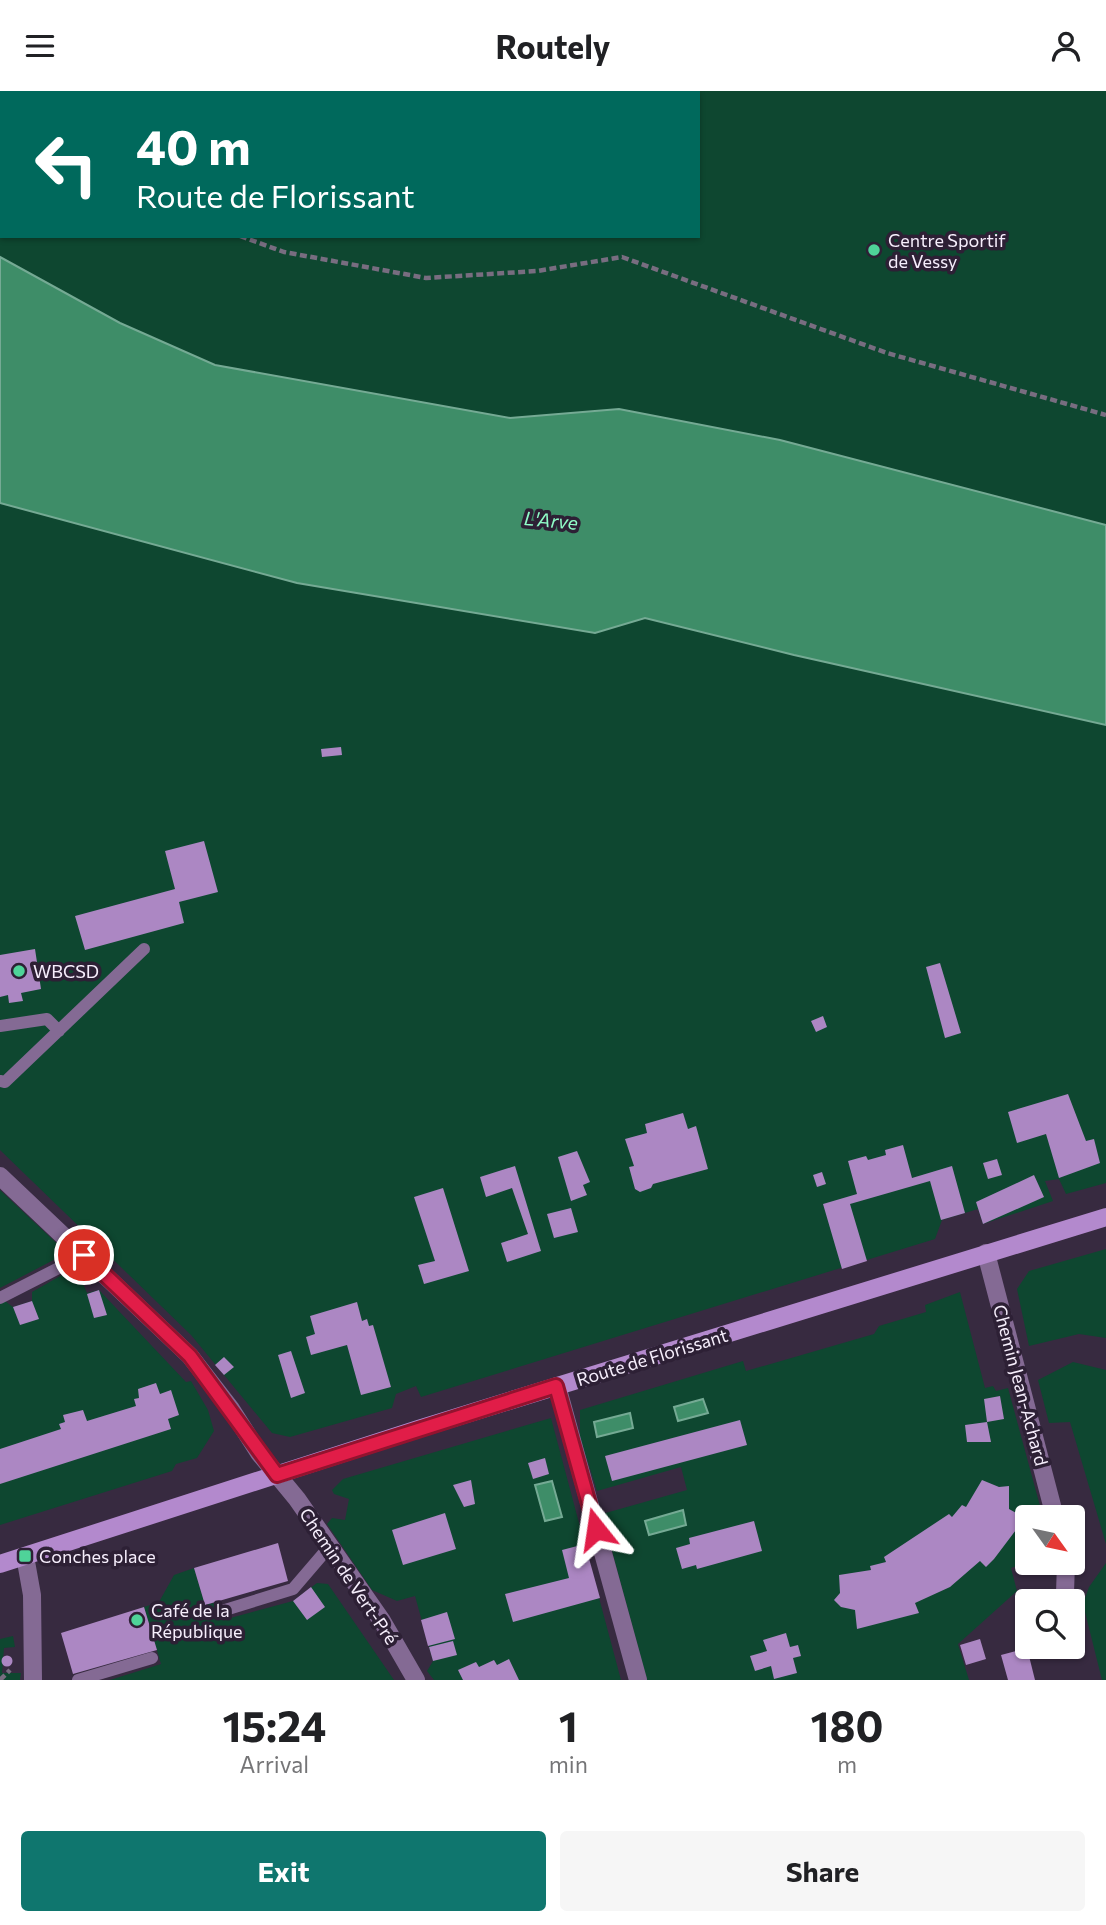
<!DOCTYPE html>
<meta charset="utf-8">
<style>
:root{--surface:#fff;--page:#f6f6f6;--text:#202124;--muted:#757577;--accent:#0f766e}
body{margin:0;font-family:Commissioner,sans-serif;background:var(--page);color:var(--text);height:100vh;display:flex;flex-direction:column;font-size:26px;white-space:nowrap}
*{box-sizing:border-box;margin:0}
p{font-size:23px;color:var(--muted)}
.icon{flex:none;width:38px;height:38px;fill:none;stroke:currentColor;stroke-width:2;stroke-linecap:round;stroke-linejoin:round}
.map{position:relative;height:1589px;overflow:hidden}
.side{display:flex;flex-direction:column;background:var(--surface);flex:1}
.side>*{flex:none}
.guide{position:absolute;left:0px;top:0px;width:700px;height:147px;box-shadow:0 2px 5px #0004;background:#00695c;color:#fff;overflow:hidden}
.needle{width:46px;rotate:123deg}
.controls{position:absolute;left:1015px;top:1414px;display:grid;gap:14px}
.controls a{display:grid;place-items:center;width:70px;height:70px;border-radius:7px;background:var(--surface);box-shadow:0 2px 5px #0004;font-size:35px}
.pin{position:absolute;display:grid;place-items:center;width:60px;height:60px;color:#fff;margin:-30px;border:4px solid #fff;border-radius:50%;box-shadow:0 2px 7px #0007}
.me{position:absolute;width:77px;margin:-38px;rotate:345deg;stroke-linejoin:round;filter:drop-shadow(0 0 5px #0008)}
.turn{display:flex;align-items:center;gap:24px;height:147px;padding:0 21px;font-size:32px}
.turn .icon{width:91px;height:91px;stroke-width:2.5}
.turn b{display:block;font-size:49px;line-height:60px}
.eta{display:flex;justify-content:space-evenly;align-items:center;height:119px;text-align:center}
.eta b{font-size:42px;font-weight:700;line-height:49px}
.button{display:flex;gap:14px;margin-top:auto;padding:14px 21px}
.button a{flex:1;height:80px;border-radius:7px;background:var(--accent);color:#fff;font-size:28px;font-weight:700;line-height:80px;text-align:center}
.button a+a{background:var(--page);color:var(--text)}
header{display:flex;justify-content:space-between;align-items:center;height:91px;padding:0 21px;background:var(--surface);font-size:32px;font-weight:700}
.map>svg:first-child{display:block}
.green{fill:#0e4730;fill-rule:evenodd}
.water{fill:#3e8d68;stroke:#75aa94;stroke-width:2}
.building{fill:#ac87c3}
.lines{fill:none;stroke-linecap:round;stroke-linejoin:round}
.path{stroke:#786d80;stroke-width:4.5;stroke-dasharray:7 3.5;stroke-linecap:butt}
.lane{stroke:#846a94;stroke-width:12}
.street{stroke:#846a94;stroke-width:18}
.secondary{stroke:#b389cd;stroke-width:18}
.route-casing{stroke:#92132f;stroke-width:18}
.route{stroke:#e11d48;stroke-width:12}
.poi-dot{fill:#4fd399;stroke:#2d2035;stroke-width:2.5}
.labels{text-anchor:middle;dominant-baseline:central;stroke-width:7;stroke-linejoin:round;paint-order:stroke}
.poi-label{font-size:18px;fill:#f6eefc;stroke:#2d2035;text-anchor:start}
.street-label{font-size:18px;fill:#f6eefc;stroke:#2d2035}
.water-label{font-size:19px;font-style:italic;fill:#90fdc8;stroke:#2d2035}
</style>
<header><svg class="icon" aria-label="menu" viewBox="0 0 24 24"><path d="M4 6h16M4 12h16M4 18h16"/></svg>Routely<svg class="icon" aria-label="person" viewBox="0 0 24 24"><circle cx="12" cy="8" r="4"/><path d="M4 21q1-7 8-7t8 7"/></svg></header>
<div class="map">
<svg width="1106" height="1589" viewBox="0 0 1106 1589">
<rect width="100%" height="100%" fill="#372a40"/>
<path class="green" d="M 0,0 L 1106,0 L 1106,434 L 780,349 L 619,318 L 510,327 L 215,274 L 120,232 L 0,166 ZM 2,2 L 698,2 L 698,145 L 2,145 Z
M 0,412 L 297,492 L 594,542 L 645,527 L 794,564 L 1106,634 L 1106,1092 L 1066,1103 L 1059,1088 L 1045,1090 L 1053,1110 L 983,1133 L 978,1118 L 942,1129 L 935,1148 L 421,1306 L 416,1295 L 396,1303 L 392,1317 L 290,1346 L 272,1342 L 191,1244 L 0,1059 Z
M 0,1099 L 67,1162 L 0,1197 Z
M 1106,1158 L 1106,1247 L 1079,1243 L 1029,1255 L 1017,1198 L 1029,1180 Z
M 76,1176 L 87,1202 L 99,1199 L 186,1291 L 191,1290 L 208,1319 L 214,1340 L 197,1367 L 176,1373 L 172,1380 L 0,1434 L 0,1212 L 5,1210 L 13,1216 L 32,1210 L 32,1201 Z
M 960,1201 L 985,1297 L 993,1295 L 996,1300 L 1008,1297 L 1043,1426 L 1027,1426 L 1027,1472 L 1034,1472 L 1022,1478 L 1017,1475 L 1011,1477 L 1017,1500 L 958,1553 L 969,1589 L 647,1589 L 602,1423 L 687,1399 L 681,1376 L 597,1400 L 580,1346 L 580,1319 L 743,1270 L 746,1280 L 874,1243 L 879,1235 L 926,1221 L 925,1214 Z
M 1073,1271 L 1106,1279 L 1106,1453 L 1070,1331 L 1049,1332 L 1038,1289 Z
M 551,1327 L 621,1589 L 434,1589 L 427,1580 L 433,1570 L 415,1505 L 397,1510 L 372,1499 L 327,1433 L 332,1427 L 345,1429 L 349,1408 L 334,1403 L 332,1399 L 343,1388 Z
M 1106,1472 L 1106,1589 L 1102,1589 L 1083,1513 L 1089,1496 Z
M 194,1477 L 205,1514 L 218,1511 L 223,1529 L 293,1510 L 317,1492 L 328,1493 L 394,1589 L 110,1589 L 161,1573 L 144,1516 L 159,1511 L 174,1484 Z
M 13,1545 L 15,1556 L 4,1557 L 2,1582 L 21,1582 L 20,1589 L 0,1589 L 0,1548 Z"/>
<path class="water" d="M 0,166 L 120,232 L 215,274 L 510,327 L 619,318 L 780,349 L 1106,434 L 1106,634 L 794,564 L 645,527 L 595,542 L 297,492 L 0,412 Z
M 703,1308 L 708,1322 L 678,1330 L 674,1316 Z
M 630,1322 L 633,1337 L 597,1346 L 594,1331 Z
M 552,1390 L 562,1426 L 545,1430 L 535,1394 Z
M 683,1419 L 686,1434 L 649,1444 L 645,1430 Z"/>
<path class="building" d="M 341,656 L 342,664 L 322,666 L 321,658 Z
M 204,750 L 218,801 L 179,811 L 184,832 L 85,859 L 75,825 L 175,798 L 165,760 Z
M 35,858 L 41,898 L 21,902 L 23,910 L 9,912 L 8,904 L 0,906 L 0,864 Z
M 940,872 L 961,942 L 945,947 L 926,876 Z
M 823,925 L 827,936 L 816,941 L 811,930 Z
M 1068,1003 L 1086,1050 L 1094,1048 L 1100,1072 L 1059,1087 L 1046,1043 L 1017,1052 L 1008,1021 Z
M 683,1022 L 688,1038 L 696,1035 L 708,1078 L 653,1093 L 651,1097 L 640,1101 L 635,1098 L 629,1076 L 634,1075 L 625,1048 L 647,1042 L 645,1033 Z
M 903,1054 L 912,1087 L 952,1075 L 965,1122 L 941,1129 L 930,1090 L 850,1113 L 867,1170 L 842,1178 L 823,1113 L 857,1103 L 848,1070 L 866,1065 L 868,1069 L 886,1064 L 885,1059 Z
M 577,1060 L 590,1091 L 583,1094 L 587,1104 L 571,1110 L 558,1066 Z
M 997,1068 L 1002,1084 L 988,1088 L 983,1072 Z
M 515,1075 L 541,1160 L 507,1171 L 501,1152 L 528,1143 L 512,1097 L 486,1106 L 480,1086 Z
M 822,1081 L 826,1093 L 817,1096 L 813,1084 Z
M 1034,1084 L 1044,1106 L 983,1133 L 976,1111 Z
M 443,1097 L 469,1180 L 424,1193 L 418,1174 L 435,1170 L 414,1106 Z
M 571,1117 L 578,1141 L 554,1147 L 547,1123 Z
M 99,1199 L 107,1224 L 94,1227 L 87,1203 Z
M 32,1210 L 39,1228 L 20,1234 L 13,1216 Z
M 357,1211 L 362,1230 L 367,1228 L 369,1235 L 373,1234 L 391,1296 L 361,1304 L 347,1254 L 311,1264 L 306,1246 L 315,1243 L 310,1225 Z
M 291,1260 L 305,1302 L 291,1307 L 278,1264 Z
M 224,1266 L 234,1276 L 224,1284 L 215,1274 Z
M 156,1292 L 160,1303 L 171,1299 L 179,1324 L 168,1328 L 171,1338 L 0,1393 L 0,1358 L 61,1338 L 59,1333 L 65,1331 L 63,1324 L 83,1319 L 87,1330 L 136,1315 L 134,1308 L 139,1307 L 138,1298 Z
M 1000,1305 L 1004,1328 L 987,1331 L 984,1308 Z
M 740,1329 L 747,1354 L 612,1390 L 605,1365 Z
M 987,1331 L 991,1351 L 967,1351 L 965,1334 Z
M 545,1367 L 549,1383 L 533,1388 L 528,1372 Z
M 471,1389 L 475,1413 L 464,1416 L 453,1394 Z
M 982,1389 L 999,1396 L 1009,1395 L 1009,1418 L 1025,1427 L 994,1468 L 986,1476 L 980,1470 L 950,1496 L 915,1512 L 919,1522 L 857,1538 L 855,1519 L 841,1516 L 834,1509 L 840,1502 L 839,1484 L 871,1479 L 870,1475 L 886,1471 L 884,1466 L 949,1423 L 952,1426 L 962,1414 L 966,1416 Z
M 445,1422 L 456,1458 L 403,1474 L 392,1439 Z
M 754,1430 L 762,1460 L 697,1478 L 696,1474 L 682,1478 L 676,1457 L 690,1453 L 689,1447 Z
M 278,1452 L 288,1490 L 205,1514 L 194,1477 Z
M 585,1453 L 600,1507 L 513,1531 L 505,1503 L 569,1487 L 562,1459 Z
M 311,1496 L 325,1516 L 307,1529 L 293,1510 Z
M 144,1516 L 157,1559 L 73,1583 L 61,1542 Z
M 447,1521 L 455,1548 L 428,1555 L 421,1529 Z
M 786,1542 L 790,1556 L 798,1554 L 801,1565 L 793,1567 L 797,1582 L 774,1588 L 771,1575 L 755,1580 L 750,1565 L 767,1560 L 763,1549 Z
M 980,1548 L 986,1568 L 966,1574 L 960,1554 Z
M 453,1550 L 457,1564 L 433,1570 L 429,1556 Z
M 1027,1557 L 1035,1589 L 1008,1589 L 1001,1564 Z
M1.5 1570a5.5 5.5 0 1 1 11 0a5.5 5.5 0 1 1-11 0Z
M 509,1568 L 519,1589 L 463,1589 L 458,1579 L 476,1571 L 479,1576 L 494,1569 L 497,1574 Z"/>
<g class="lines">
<path class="path" d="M 274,0 L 276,2
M 261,2 L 262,0
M 685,2 L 686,0
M 0,60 L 2,61
M 240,145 L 284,161 L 426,187 L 537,180 L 622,166 L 887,262 L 1106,324
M 0,1589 L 10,1579"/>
<path class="lane" d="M 0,935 L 47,928 L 59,940
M 0,990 L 5,991 L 144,858
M 0,1207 L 84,1164
M 225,1519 L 293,1498 L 329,1456
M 78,1589 L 152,1567"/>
<path class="street" d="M 0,1085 L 190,1265 L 231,1318 L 259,1362 L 297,1408 L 382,1530 L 416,1589
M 986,1162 L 1055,1426
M 557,1295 L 638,1589
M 25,1465 L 32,1504 L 33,1589
M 1065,1502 L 1066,1472"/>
<path class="secondary" d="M 0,1473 L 418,1338 L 1106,1126"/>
</g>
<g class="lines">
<defs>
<path id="route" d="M 84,1164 L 190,1265 L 277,1384 L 556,1295 L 596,1438"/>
</defs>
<use href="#route" class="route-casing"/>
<use href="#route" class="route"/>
</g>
<g class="poi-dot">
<circle cx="874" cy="159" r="7"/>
<circle cx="19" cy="880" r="7"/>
<rect x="18" y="1458" width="14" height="14" rx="3.5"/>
<circle cx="137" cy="1529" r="7"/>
</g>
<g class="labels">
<g class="poi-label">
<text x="888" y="149">Centre Sportif<tspan x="888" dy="21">de Vessy</tspan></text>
<text x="33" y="880">WBCSD</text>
<text x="39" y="1465">Conches place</text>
<text x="151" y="1519">Café de la<tspan x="151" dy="21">République</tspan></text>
</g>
<g class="street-label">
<text transform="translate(652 1266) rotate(-17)">Route de Florissant</text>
<text transform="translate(1021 1294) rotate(75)">Chemin Jean-Achard</text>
<text transform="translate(349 1485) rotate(56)">Chemin de Vert-Pré</text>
</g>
<g class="water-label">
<text transform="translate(551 429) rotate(5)">L'Arve</text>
</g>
</g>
</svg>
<div class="controls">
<a><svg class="needle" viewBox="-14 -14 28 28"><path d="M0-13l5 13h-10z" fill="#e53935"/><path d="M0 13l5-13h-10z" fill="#757577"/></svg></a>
<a><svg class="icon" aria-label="search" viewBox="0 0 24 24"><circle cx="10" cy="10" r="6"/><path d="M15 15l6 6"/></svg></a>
</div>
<div class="pin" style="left:84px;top:1164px;background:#d93025"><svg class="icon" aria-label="arrive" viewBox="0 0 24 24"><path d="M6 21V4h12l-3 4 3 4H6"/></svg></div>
<svg class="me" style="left:596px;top:1438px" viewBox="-20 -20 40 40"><path d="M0-17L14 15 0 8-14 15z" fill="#e11d48" stroke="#fff" stroke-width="4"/></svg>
<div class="guide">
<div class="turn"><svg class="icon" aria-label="left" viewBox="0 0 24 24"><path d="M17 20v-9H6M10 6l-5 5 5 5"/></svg><div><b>40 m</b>Route de Florissant</div></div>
</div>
</div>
<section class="side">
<div class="eta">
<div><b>15:24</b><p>Arrival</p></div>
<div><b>1</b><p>min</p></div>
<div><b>180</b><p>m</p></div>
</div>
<div class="button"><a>Exit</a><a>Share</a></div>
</section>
